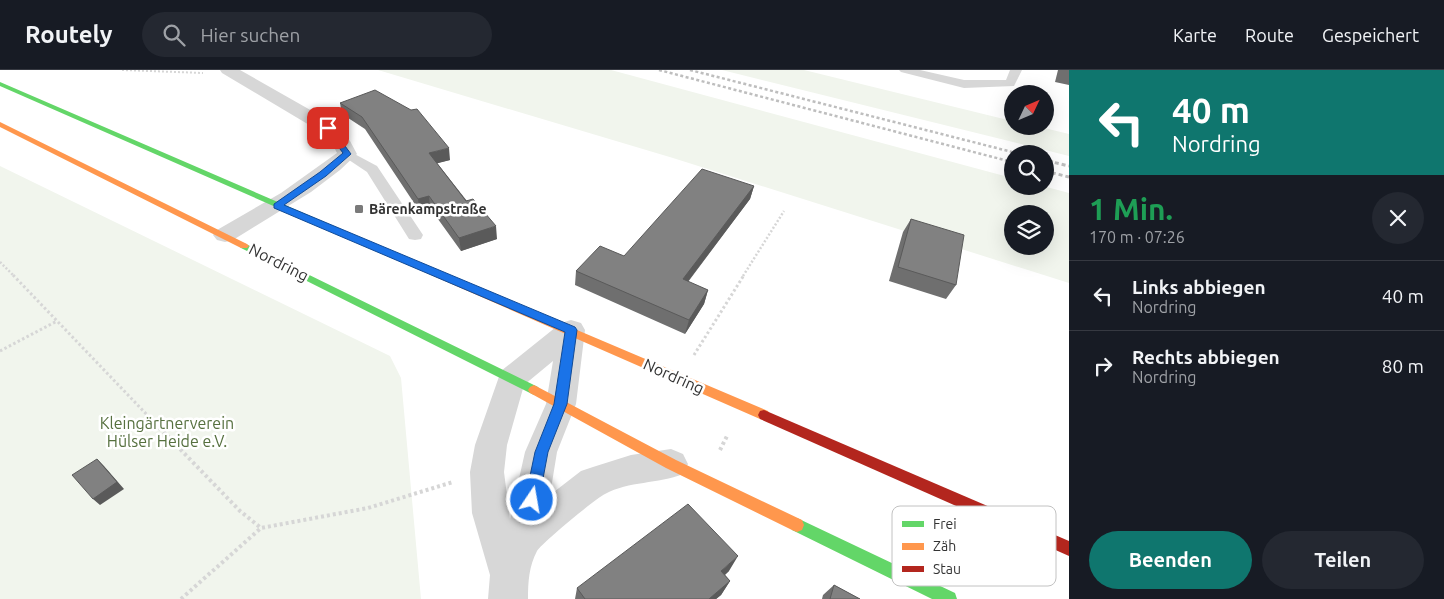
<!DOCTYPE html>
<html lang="de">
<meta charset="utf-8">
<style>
:root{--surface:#171b24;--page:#242831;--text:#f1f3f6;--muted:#9ea1a6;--line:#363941;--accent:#0f766e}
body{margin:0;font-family:Ubuntu,sans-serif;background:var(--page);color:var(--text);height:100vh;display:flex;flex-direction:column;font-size:19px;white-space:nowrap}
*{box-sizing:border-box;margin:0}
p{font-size:16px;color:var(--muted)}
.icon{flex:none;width:28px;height:28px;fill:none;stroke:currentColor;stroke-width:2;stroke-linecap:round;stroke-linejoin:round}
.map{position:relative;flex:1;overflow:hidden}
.side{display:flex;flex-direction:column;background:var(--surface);width:375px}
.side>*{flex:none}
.banner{background:#0f766e;color:#fff;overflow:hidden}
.needle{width:32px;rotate:46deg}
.buttons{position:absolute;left:1004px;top:15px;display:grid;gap:10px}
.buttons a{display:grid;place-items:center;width:50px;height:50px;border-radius:50%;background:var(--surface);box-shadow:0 5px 20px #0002;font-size:25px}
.pin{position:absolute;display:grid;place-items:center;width:42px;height:42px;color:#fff;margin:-21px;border-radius:10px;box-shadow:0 2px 8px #0006}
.me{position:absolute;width:55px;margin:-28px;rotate:12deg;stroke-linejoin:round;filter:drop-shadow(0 0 4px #0008)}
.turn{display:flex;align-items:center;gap:18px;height:105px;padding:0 20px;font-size:22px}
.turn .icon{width:65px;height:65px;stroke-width:2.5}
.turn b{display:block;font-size:35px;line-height:42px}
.round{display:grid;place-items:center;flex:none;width:52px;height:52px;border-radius:26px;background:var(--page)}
.head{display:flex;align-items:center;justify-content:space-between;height:85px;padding:0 20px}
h1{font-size:30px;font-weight:700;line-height:38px;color:#1e9e55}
.primary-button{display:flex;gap:10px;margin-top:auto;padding:10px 20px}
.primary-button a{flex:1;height:58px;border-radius:30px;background:var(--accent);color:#fff;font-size:20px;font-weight:700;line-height:58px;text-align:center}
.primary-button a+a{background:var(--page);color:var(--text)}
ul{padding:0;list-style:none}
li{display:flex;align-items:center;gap:15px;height:70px;padding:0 20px;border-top:1px solid var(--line)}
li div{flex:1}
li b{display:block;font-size:19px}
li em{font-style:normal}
header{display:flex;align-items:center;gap:30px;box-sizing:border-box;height:70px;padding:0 25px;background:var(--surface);border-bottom:1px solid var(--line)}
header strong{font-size:24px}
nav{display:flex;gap:28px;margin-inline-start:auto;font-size:18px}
.search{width:350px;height:45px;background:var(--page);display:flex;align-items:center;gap:12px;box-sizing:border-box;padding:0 18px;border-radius:28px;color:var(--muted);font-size:19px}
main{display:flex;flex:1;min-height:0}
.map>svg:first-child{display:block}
.green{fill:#f1f5ed;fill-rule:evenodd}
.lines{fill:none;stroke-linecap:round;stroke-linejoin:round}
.path-far3{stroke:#d6d6d6;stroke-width:2;stroke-dasharray:2 2;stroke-linecap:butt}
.path-far2{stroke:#d6d6d6;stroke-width:2.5;stroke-dasharray:2 2;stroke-linecap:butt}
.path-far1{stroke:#d6d6d6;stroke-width:3;stroke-dasharray:2.5 2.5;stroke-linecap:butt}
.path{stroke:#d6d6d6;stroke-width:4;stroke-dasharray:3 3;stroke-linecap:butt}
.lane{fill:#d7d7d7;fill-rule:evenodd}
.street{fill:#d7d7d7;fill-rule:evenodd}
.fast{fill:#63d668;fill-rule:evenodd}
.slow{fill:#ff974d;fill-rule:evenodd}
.jam{fill:#b3261e;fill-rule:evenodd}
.rail-far1{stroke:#bebebe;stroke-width:2.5;stroke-dasharray:3 2.5;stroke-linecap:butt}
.rail{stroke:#bebebe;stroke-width:3;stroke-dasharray:4 3;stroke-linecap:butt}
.wall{fill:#6f6f6f}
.shaded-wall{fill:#5a5a5a}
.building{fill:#818181;stroke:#5a5a5a}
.route{fill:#1a73e8;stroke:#114b97}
.poi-dot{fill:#7a7a7a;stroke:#fff;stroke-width:2}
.labels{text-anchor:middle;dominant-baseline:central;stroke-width:5;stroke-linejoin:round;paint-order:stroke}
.far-poi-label{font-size:14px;font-weight:bold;fill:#333;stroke:#fff;text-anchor:start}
.street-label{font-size:16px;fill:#333;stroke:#fff}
.park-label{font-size:16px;fill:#56703f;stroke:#fff}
.key{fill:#fff;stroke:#c2c2c2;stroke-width:1}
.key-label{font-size:14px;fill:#333}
</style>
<header>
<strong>Routely</strong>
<div class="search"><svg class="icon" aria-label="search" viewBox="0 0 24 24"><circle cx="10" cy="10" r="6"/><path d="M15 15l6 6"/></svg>Hier suchen</div>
<nav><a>Karte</a><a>Route</a><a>Gespeichert</a></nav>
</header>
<main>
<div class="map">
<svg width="1069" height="529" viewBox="0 0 1069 529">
<rect width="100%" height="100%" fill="#fff"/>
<path class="green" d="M 378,0 L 611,0 L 1012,108 L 1012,116 L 1043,116 L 1069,123 L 1069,213 L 673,88 ZM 1012,144 L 1045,144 L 1045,176 L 1012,176 Z
M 722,0 L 804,0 L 1012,51 L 1012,56 L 1036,56 L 1069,64 L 1069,86 Z
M 0,96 L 390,286 L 401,308 L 421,529 L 0,529 Z"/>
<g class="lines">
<path class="path-far3" d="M 122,0 L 203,3"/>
<path class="path-far2" d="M 0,192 L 14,206
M 743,206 L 784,141"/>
<path class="path-far1" d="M 13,205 L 152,350
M 0,281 L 57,251
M 694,285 L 744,205"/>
<path class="path" d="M 151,349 L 240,441 L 261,458
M 720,380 L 728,364
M 181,529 L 261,458 L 368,438 L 453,412"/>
<path class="lane" d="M 899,0 L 920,0 L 964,10 L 1006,10 L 1010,0 L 1022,0 L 1014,16 L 964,18 L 901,2 Z
M 347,80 L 377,96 L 423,165 L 421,169 L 415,170 L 409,169 L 367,102 L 340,84 L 342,81 Z"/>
<path class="street" d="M 220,0 L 240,0 L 335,54 L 350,71 L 357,84 L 340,100 L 311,122 L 233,170 L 225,172 L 217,170 L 213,165 L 217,160 L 281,123 L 337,83 L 334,77 L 321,62 L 222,3 Z
M 571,250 L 581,253 L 585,260 L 576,334 L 557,382 L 550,425 L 581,401 L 593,397 L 631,385 L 671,379 L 683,384 L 688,394 L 683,404 C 658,414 629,411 605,424 C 596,428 541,474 537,481 C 529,496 528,512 528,529 L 488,529 L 490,505 L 472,443 L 470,402 L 475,375 L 501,301 L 561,253 ZM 553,291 L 546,334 L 525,382 L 510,449 L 504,402 L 507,375 L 524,315 Z"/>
<path class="fast" d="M 0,12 L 389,180 L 391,182 L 389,184 L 383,184 L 0,16 Z
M 244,173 L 538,317 L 540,320 L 538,323 L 534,325 L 530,323 L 241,178 L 239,176 L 241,174 Z
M 797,448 L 955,523 L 957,529 L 932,529 L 792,460 L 790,455 L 792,450 Z"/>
<path class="slow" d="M 0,52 L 247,174 L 249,176 L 247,178 L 241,178 L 0,57 Z
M 386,179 L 768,341 L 770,345 L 768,349 L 764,350 L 760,349 L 383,184 L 381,182 Z
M 534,315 L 676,390 L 802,450 L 804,455 L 802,460 L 797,462 L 792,460 L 666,398 L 530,323 L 528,320 L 530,317 Z"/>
<path class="jam" d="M 764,340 L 1069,471 L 1069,486 L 760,349 L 758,345 L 760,341 Z"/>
<path class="rail-far1" d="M 659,0 L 1012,92
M 690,0 L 1020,84
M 1045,90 L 1053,92"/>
<path class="rail" d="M 1007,91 L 1012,92
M 1048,91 L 1069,96
M 1045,101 L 1069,107"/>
</g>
<path class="wall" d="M 1058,0 L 1069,0 L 1069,15 L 1055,12 Z
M 340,33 L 450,90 L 437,93 L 497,169 L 461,181 L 430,138 L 420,142 L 365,59 L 342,44 Z
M 754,116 L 750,129 L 688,212 L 708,220 L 704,234 L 685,264 L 575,215 L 576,201 L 624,186 Z
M 911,149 L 956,215 L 946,229 L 889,211 L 903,162 Z
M 729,501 L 725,505 L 730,511 L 721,525 L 716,529 L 575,529 L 577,518 Z
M 834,515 L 860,529 L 822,529 L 823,525 Z"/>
<path class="shaded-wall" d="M 449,78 L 450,90 L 431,95 L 429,83 Z
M 754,116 L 750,129 L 679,223 L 683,209 Z
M 429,126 L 430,138 L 420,142 L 418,129 Z
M 496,156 L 497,169 L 461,181 L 459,168 Z
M 708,220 L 704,234 L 685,264 L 689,250 Z
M 97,389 L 104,396 L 124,419 L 100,435 L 93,429 Z
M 738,486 L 729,501 L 713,515 L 721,501 Z
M 730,511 L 721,525 L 716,529 L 709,529 Z"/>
<path class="building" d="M 375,20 L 411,40 L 417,39 L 449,78 L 429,83 L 466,131 L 473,129 L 496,156 L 459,168 L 429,126 L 418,129 L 362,47 L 340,33 Z
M 702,99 L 754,116 L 683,209 L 708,220 L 689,250 L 576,201 L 600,176 L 624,186 Z
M 911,149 L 964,165 L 956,215 L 898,197 Z
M 97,389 L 117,412 L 93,429 L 72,405 Z
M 688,434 L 738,486 L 721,501 L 730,511 L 709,529 L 585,529 L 577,518 Z
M 834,515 L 860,529 L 830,529 Z"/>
<path class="route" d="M 325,56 L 330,56 L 351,84 L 326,106 L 284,135 L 575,257 L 577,260 L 567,334 L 548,382 L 538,435 L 532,437 L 527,435 L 525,430 L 535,382 L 554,334 L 565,262 L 274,138 L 274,134 L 320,102 L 343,83 L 324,58 Z"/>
<rect class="poi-dot" x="354" y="134" width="10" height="10" rx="2.5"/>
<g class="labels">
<g class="far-poi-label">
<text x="369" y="139">Bärenkampstraße</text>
</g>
<g class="street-label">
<text transform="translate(279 192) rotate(27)">Nordring</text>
<text transform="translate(674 306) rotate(24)">Nordring</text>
</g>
<g class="park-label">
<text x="167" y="353">Kleingärtnerverein<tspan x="167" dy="18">Hülser Heide e.V.</tspan></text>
</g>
</g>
<rect x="892" y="436" width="164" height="80" rx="8" class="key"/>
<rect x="902" y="451" width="22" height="6" fill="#63d668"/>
<rect x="902" y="473" width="22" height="7" fill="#ff974d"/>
<rect x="902" y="496" width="22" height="6" fill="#b3261e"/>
<g class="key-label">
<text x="933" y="459">Frei</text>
<text x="933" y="481">Zäh</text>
<text x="933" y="504">Stau</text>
</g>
</svg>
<div class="buttons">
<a><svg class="needle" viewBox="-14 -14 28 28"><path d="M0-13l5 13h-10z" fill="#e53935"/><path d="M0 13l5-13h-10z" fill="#9ea1a6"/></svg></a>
<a><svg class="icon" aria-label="search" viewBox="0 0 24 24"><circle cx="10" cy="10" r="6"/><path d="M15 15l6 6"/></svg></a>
<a><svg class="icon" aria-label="layers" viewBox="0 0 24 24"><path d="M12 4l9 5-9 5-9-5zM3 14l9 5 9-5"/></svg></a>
</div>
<div class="pin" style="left:328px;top:58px;background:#d93025"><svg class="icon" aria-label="arrive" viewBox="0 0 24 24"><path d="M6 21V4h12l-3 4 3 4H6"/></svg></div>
<svg class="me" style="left:532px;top:430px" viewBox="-20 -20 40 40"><circle r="17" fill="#1a73e8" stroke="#fff" stroke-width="3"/><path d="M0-11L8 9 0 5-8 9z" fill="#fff"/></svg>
</div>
<section class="side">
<div class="banner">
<div class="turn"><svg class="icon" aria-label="left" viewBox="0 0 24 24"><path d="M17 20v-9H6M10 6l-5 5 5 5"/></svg><div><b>40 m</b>Nordring</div></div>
</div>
<div class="head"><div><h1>1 Min.</h1><p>170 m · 07:26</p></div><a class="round"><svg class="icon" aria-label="close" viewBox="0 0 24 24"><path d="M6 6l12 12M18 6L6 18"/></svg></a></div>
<ul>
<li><svg class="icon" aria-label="left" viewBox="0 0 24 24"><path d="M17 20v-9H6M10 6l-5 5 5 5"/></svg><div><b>Links abbiegen</b><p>Nordring</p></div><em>40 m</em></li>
<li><svg class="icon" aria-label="right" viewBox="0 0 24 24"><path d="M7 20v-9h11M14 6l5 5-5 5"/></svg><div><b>Rechts abbiegen</b><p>Nordring</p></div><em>80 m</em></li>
</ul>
<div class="primary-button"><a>Beenden</a><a>Teilen</a></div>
</section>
</main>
